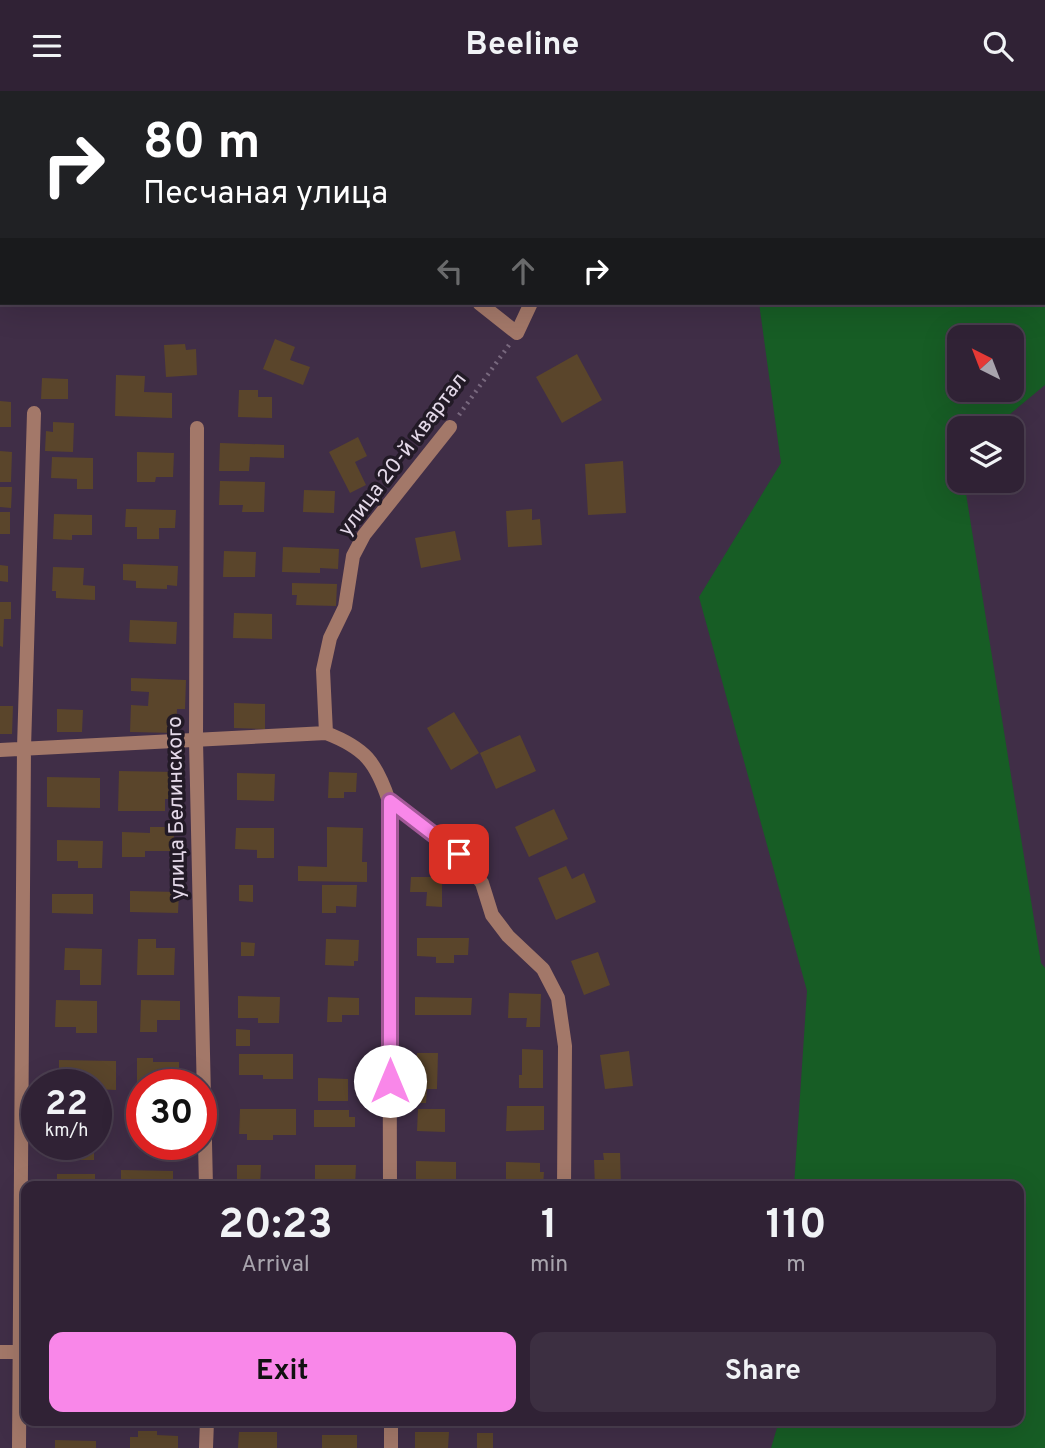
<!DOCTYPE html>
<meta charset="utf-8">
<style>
:root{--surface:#302235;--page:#3c2f41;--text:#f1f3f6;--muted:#a8a4ad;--line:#4b3f50;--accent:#f987e9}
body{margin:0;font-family:Overpass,sans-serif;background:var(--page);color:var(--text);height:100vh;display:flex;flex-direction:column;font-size:26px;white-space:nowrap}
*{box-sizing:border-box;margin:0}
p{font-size:23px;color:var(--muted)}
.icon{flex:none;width:38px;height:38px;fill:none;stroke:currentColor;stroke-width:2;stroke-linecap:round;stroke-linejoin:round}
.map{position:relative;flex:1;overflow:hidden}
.panel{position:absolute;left:21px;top:1090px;width:1003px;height:245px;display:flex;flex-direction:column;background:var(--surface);border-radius:14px;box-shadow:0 7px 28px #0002,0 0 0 2px var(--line)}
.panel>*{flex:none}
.banner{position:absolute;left:0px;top:0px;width:1046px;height:214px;box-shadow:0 7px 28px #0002,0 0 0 2px var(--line);background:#202124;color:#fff;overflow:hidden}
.needle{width:46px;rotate:318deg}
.controls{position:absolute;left:947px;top:234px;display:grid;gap:14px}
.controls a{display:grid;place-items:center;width:77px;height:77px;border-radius:14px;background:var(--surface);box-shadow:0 7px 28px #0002,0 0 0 2px var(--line);font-size:35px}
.speed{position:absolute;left:21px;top:978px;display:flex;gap:14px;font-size:35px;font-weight:700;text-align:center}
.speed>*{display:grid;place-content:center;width:91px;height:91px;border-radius:50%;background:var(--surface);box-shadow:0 7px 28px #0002,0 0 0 2px var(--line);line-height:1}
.speed small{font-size:18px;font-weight:400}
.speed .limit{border:10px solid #d22;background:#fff;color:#111}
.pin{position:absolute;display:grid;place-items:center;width:60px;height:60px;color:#fff;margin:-30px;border-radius:14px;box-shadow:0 4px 10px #0006}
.me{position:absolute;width:77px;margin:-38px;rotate:0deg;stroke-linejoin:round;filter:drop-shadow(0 0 5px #0008)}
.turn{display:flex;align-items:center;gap:24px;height:147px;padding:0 28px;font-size:32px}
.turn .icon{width:91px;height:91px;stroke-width:2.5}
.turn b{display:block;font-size:49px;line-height:60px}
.lanes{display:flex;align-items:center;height:66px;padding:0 28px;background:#0003;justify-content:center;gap:35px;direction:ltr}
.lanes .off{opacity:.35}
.eta{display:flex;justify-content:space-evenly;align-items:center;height:119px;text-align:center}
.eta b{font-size:42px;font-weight:700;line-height:49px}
.action{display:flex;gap:14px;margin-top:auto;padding:14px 28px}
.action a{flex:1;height:80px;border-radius:14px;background:var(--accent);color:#111;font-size:28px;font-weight:700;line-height:80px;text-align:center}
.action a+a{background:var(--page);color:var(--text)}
header{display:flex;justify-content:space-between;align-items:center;height:91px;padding:0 28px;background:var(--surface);font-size:32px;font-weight:700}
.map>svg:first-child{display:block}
.green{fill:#175d25;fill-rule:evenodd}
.building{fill:#5a452b}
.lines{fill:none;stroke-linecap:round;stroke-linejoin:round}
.path{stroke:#78687e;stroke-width:4.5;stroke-dasharray:2 5;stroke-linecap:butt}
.lane{stroke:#a37869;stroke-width:10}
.street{stroke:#a37869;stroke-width:14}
.route-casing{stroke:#a25897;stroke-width:18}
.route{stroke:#f987e9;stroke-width:12}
.labels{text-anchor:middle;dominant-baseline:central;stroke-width:7;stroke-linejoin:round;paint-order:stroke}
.street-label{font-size:21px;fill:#e4d9e9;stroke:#221a26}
</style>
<header><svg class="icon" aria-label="menu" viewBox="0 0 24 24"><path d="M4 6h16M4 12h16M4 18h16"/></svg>Beeline<svg class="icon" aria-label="search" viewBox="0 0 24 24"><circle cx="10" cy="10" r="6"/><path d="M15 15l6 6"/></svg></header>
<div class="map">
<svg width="1045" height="1357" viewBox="0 0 1045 1357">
<rect width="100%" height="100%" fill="#402e47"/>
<path class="green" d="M 789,0 L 1045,0 L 1045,294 L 992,338 L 959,338 L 959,390 L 964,390 L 1041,872 L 1045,877 L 1045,1357 L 771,1357 L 779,1330 L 1018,1330 L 1018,1096 L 794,1095 L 807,900 L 699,506 L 781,372 L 759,212 L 1045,212 L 1045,2 L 788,2 ZM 959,247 L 1012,247 L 1012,299 L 959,299 Z"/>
<path class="building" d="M 275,248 L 295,256 L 290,269 L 310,276 L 303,294 L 263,278 Z
M 185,253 L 186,259 L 196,258 L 197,284 L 166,286 L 164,254 Z
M 577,263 L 602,309 L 562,332 L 536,286 Z
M 116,284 L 145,285 L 144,301 L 172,302 L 172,327 L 115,325 Z
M 42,287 L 68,288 L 68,308 L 41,308 Z
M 239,299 L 258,299 L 258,306 L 272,306 L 272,327 L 238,326 Z
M 0,310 L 11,311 L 11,336 L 0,336 Z
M 53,331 L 74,332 L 73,361 L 45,360 L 46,340 L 53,341 Z
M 358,346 L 367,365 L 355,371 L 366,394 L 350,402 L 329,361 Z
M 220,352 L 284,354 L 284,367 L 250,366 L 249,380 L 219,380 Z
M 0,360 L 12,361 L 11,391 L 0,391 Z
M 137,361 L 174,362 L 173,386 L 156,386 L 155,391 L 137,391 Z
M 52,366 L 93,367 L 93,398 L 77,398 L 77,388 L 51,387 Z
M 623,370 L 626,422 L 588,424 L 585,373 Z
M 220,390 L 265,391 L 264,421 L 242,421 L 243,414 L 219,414 Z
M 0,396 L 12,396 L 11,417 L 0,416 Z
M 304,399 L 335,400 L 334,422 L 303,421 Z
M 126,418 L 176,419 L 175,437 L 159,437 L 159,448 L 137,448 L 137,436 L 125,436 Z
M 532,418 L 532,429 L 540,428 L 542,454 L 508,456 L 506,420 Z
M 0,421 L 10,421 L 10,443 L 0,443 Z
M 54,423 L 92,424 L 92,444 L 72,444 L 72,449 L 53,448 Z
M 455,440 L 461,469 L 421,477 L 415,447 Z
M 283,456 L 339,458 L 338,478 L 320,477 L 320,482 L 282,481 Z
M 224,460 L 256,461 L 255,486 L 223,486 Z
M 123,473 L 178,475 L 177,495 L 167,494 L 167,498 L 136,497 L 136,490 L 123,489 Z
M 0,474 L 8,475 L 8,491 L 0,490 Z
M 53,476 L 84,477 L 83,494 L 95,495 L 95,509 L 56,507 L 56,500 L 52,500 Z
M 292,492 L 337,493 L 336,515 L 296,514 L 297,504 L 292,504 Z
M 0,511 L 11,511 L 11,528 L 4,528 L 3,556 L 0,555 Z
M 234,522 L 272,523 L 272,548 L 233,547 Z
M 130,529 L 177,531 L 176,553 L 129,551 Z
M 131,587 L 186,589 L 185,618 L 177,618 L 176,642 L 130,641 L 131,614 L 148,615 L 149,601 L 131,600 Z
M 234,612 L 265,613 L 265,638 L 234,637 Z
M 0,615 L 13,615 L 12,643 L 0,643 Z
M 57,618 L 83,619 L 82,641 L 57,641 Z
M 454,621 L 479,662 L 451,679 L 427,637 Z
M 520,644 L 536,680 L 496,698 L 480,662 Z
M 119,680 L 175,681 L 175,708 L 165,708 L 165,720 L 118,720 Z
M 329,681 L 357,682 L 356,701 L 344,701 L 344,707 L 328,707 Z
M 237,682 L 275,683 L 274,710 L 237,709 Z
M 47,686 L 100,687 L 100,717 L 47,716 Z
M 554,718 L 568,748 L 529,766 L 515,736 Z
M 150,736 L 174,736 L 174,760 L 145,760 L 145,766 L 122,766 L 122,741 L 150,742 Z
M 327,736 L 363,737 L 362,771 L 367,771 L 367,791 L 298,790 L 298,775 L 327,776 Z
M 236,737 L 274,737 L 274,767 L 257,767 L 257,759 L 235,758 Z
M 57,749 L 103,750 L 102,777 L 78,777 L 78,770 L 57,770 Z
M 566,775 L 572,788 L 584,782 L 596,811 L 556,829 L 538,787 Z
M 411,786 L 442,786 L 442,816 L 426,815 L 427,801 L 410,801 Z
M 239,794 L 253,794 L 253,811 L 239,810 Z
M 322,794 L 357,794 L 356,816 L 336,815 L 336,822 L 322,822 Z
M 130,800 L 179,801 L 178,822 L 130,821 Z
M 52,803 L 93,803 L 93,823 L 52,822 Z
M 417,847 L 469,847 L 468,864 L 454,864 L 454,872 L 436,872 L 436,866 L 417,865 Z
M 138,848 L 156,848 L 156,857 L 175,857 L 174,884 L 137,884 Z
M 326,848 L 359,849 L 358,870 L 354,870 L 354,875 L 325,874 Z
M 241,851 L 255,852 L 254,865 L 241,865 Z
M 65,857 L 102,858 L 101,894 L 80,894 L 80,879 L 64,879 Z
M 598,861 L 610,894 L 584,904 L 571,870 Z
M 509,902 L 541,903 L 540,936 L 526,936 L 527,927 L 508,927 Z
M 238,905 L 280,906 L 279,932 L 258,932 L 258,927 L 238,927 Z
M 328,906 L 359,907 L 359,924 L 342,924 L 342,931 L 327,931 Z
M 415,906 L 472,907 L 471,924 L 415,924 Z
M 56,909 L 97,910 L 97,942 L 76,942 L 76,936 L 55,936 Z
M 141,909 L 180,910 L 180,929 L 157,929 L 157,941 L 140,941 Z
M 236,938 L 250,939 L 250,955 L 236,955 Z
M 522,958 L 543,959 L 543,997 L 519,997 L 519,984 L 522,984 Z
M 629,960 L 633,995 L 605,998 L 600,964 Z
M 417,962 L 438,962 L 437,998 L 427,998 L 426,1012 L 416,1012 Z
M 239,963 L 293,963 L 293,988 L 263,988 L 263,984 L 239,984 Z
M 137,967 L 153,967 L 153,971 L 179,971 L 179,992 L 148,992 L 148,994 L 142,994 L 142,998 L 137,998 Z
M 59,969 L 116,970 L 116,999 L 96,998 L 96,994 L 59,993 Z
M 318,987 L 348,988 L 348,1010 L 318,1010 Z
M 507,1015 L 544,1015 L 544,1039 L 506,1040 Z
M 240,1018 L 296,1018 L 296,1044 L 273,1044 L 273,1049 L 247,1049 L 247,1043 L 239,1043 Z
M 418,1018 L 445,1018 L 445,1041 L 417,1040 Z
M 131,1019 L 142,1019 L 142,1044 L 130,1044 Z
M 314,1019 L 349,1019 L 349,1026 L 355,1026 L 355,1036 L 314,1036 Z
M 56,1054 L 94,1054 L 94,1069 L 55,1069 Z
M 603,1062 L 620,1062 L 621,1095 L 595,1096 L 594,1069 L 604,1069 Z
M 416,1070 L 456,1071 L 456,1091 L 416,1090 Z
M 506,1071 L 540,1072 L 540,1081 L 544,1081 L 543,1096 L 506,1096 Z
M 237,1074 L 261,1074 L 260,1096 L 237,1096 Z
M 315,1074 L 356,1074 L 355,1096 L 315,1096 Z
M 121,1079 L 173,1080 L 173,1096 L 121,1096 Z
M 57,1083 L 95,1083 L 95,1096 L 57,1096 Z
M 138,1340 L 157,1340 L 157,1344 L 178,1345 L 178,1357 L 130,1357 L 130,1346 L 138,1346 Z
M 239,1341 L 277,1341 L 277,1357 L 238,1357 Z
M 415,1341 L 449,1341 L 448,1357 L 415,1357 Z
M 477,1342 L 493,1342 L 493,1357 L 477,1357 Z
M 322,1344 L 357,1344 L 357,1357 L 322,1357 Z
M 55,1349 L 96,1350 L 96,1357 L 55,1357 Z"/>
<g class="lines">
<path class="path" d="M 459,324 L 509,254"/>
<path class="lane" d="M 435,0 L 436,2"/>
<path class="street" d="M 26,0 L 28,2
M 550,2 L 554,0
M 617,2 L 617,0
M 479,212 L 517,242 L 531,212
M 197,337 L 196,650 L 206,1096
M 326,642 L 323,579 L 330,547 L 345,516 L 353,465 L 364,444 L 450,336
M 0,659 L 326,642 C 365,657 376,671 389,710 L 390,1096
M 389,710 L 459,763 L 482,792 L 492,824 L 508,845 L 543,878 L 558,907 L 565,955 L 564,1096
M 0,1261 L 26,1261
M 391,1330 L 391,1357
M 19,1357 L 24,657 L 34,322
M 206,1357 L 207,1330"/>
</g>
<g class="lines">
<defs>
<path id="route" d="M 390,990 L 390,710 L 459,763"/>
</defs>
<use href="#route" class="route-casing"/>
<use href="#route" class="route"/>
</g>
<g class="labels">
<g class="street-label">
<text transform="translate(403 364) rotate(-53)">улица 20-й квартал</text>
<text transform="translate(177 717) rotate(-91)">улица Белинского</text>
</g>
</g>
</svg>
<div class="controls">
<a><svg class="needle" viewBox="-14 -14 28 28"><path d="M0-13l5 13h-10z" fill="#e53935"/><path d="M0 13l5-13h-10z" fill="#a8a4ad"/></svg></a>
<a><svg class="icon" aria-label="layers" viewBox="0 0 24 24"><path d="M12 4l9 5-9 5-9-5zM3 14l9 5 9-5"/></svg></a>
</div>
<div class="speed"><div>22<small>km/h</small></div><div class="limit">30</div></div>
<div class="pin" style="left:459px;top:763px;background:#d93025"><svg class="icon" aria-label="arrive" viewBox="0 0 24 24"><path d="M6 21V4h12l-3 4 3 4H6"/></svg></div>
<svg class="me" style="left:390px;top:990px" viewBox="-20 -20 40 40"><circle r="19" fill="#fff"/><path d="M0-13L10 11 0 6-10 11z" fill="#f987e9"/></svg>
<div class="banner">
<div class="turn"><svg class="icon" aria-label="right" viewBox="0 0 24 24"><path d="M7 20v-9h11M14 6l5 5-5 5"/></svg><div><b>80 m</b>Песчаная улица</div></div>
<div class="lanes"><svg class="icon off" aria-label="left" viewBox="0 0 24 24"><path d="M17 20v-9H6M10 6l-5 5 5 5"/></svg><svg class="icon off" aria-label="ahead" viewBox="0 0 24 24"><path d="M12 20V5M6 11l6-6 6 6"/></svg><svg class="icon" aria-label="right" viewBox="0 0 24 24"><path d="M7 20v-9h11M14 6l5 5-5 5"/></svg></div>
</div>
<section class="panel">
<div class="eta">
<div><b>20:23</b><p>Arrival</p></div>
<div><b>1</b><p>min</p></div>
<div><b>110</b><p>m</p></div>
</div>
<div class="action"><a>Exit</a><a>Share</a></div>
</section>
</div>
